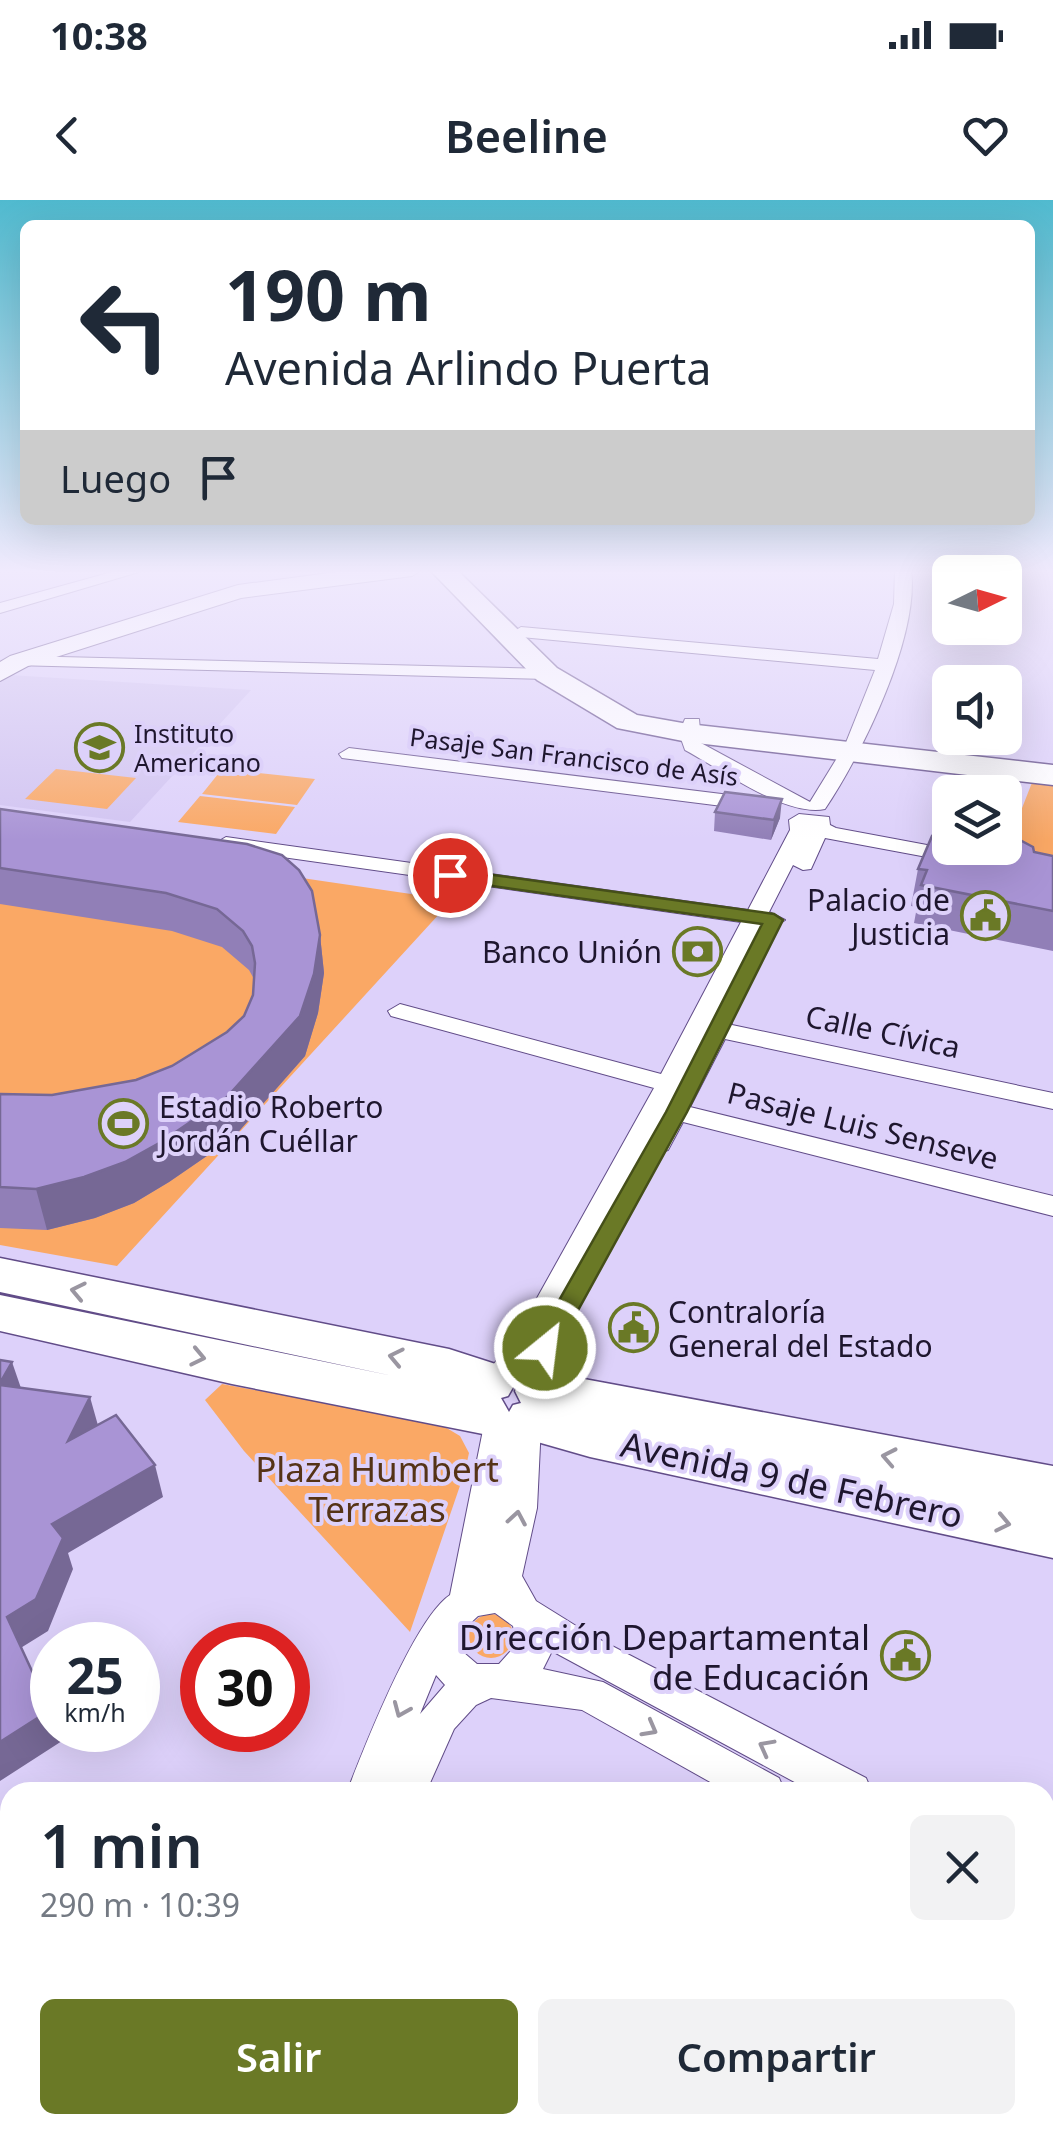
<!DOCTYPE html>
<html lang="es">
<meta charset="utf-8">
<style>
:root{--surface:#fff;--page:#f2f2f3;--text:#1f2937;--muted:#747a83;--accent:#6a7926}
body{margin:0;font-family:"Noto Sans",sans-serif;background:var(--page);color:var(--text);height:100vh;display:flex;flex-direction:column;font-size:38px;white-space:nowrap}
*{box-sizing:border-box;margin:0}
p{font-size:32px;color:var(--muted)}
.icon{flex:none;width:55px;height:55px;fill:none;stroke:currentColor;stroke-width:2;stroke-linecap:round;stroke-linejoin:round}
.map{position:relative;flex:1;overflow:hidden}
.sheet{position:absolute;left:0px;top:1582px;width:1055px;height:352px;display:flex;flex-direction:column;background:var(--surface);border-radius:30px 30px 0 0;box-shadow:0 10px 40px #0002}
.sheet>*{flex:none}
.top-card{position:absolute;left:20px;top:20px;width:1015px;height:305px;border-radius:15px;box-shadow:0 10px 40px #0002;background:#fff;color:var(--text);overflow:hidden}
.needle{width:65px;rotate:85deg}
.fabs{position:absolute;left:932px;top:355px;display:grid;gap:20px}
.fabs a{display:grid;place-items:center;width:90px;height:90px;border-radius:15px;background:var(--surface);box-shadow:0 10px 40px #0002;font-size:50px}
.speed{position:absolute;left:30px;top:1422px;display:flex;gap:20px;font-size:50px;font-weight:700;text-align:center}
.speed>*{display:grid;place-content:center;width:130px;height:130px;border-radius:50%;background:var(--surface);box-shadow:0 10px 40px #0002;line-height:1}
.speed small{font-size:25px;font-weight:400}
.speed .limit{border:15px solid #d22;background:#fff;color:#111}
.pin{position:absolute;display:grid;place-items:center;width:85px;height:85px;color:#fff;margin:-42px;border:5px solid #fff;border-radius:50%;box-shadow:0 2px 10px #0007}
.me{position:absolute;width:110px;margin:-55px;rotate:29deg;stroke-linejoin:round;filter:drop-shadow(0 0 8px #0008)}
.turn{display:flex;align-items:center;gap:35px;height:210px;padding:0 40px;font-size:45px}
.turn .icon{width:130px;height:130px;stroke-width:2.5}
.turn b{display:block;font-size:70px;line-height:85px}
.then{display:flex;align-items:center;height:95px;padding:0 40px;background:#0003;gap:20px;font-size:38px}
.round{display:grid;place-items:center;flex:none;width:105px;height:105px;border-radius:15px;background:var(--page)}
.headline{display:flex;align-items:center;justify-content:space-between;height:170px;padding:0 40px}
h1{font-size:60px;font-weight:600;line-height:75px}
.button{display:flex;gap:20px;margin-top:auto;padding:20px 40px}
.button a{flex:1;height:115px;border-radius:15px;background:var(--accent);color:#fff;font-size:40px;font-weight:600;line-height:115px;text-align:center}
.button a+a{background:var(--page);color:var(--text)}
.status{display:flex;justify-content:space-between;align-items:center;height:70px;padding:0 50px;background:var(--surface);direction:ltr}
.status svg{height:28px;fill:currentColor}
header{display:flex;justify-content:space-between;align-items:center;height:130px;padding:0 40px;background:var(--surface);font-size:45px;font-weight:600}
.map>svg:first-child{display:block}
.built{fill:#d1c4f1}
.green{fill:#faa865}
.lines{fill:none;stroke-linecap:round;stroke-linejoin:round}
.street-casing{stroke:#614c88;stroke-width:2}
.secondary-casing{stroke:#614c88;stroke-width:2}
.primary-casing{stroke:#614c88;stroke-width:3}
.street{fill:#fff;fill-rule:evenodd}
.secondary{fill:#fff;fill-rule:evenodd}
.primary{fill:#fff;fill-rule:evenodd}
.wall{fill:#917fb7}
.shaded-wall{fill:#766895}
.building{fill:#a994d5;stroke:#766895;stroke-width:2.5}
.oneway{stroke:#9a96a1}
.route{fill:#6a7926;stroke:#454f19;stroke-width:2.5}
.labels{text-anchor:middle;dominant-baseline:central;stroke-width:8;stroke-linejoin:round;paint-order:stroke}
.far-poi-label{font-size:25px;fill:#1e162e;stroke:#ddd1fa;text-anchor:start}
.far-street-label{font-size:25px;fill:#1e162e;stroke:#ddd1fa}
.poi-label{font-size:30px;fill:#1e162e;stroke:#ddd1fa;text-anchor:end}
.street-label{font-size:30px;fill:#1e162e;stroke:#ddd1fa}
.near-park-label{font-size:35px;fill:#553316;stroke:#ddd1fa}
.near-street-label{font-size:35px;fill:#1e162e;stroke:#ddd1fa}
.near-poi-label{font-size:35px;fill:#1e162e;stroke:#ddd1fa;text-anchor:end}
</style>
<div class="status"><b>10:38</b><svg viewBox="0 0 49 12"><path d="M0 12V9h3v3zM5 12V6h3v6zM10 12V3h3v9zM15 12V0h3v12zM26 1h20v11H26zM47 4h2v5h-2z"/></svg></div>
<header><svg class="icon" aria-label="back" viewBox="0 0 24 24"><path d="M15 5l-7 7 7 7"/></svg>Beeline<svg class="icon" aria-label="heart" viewBox="0 0 24 24"><path d="M12 20l-8-8c-3-5 5-10 8-4 3-6 11-1 8 4z"/></svg></header>
<div class="map">
<svg width="1053" height="1933" viewBox="0 0 1053 1933">
<rect width="100%" height="100%" fill="#ddd1fa"/>
<path class="built" d="M 9,475 L 251,490 L 130,622 L 0,605 L 0,482 Z"/>
<path class="green" d="M 56,569 L 136,578 L 107,609 L 25,599 Z
M 222,569 L 315,579 L 297,605 L 202,594 Z
M 1033,580 L 1053,583 L 1053,657 L 1006,649 Z
M 200,596 L 295,607 L 276,634 L 178,622 Z
M 0,634 L 452,700 L 117,1066 L 0,1045 Z
M 222,1184 L 440,1224 L 460,1236 L 469,1253 L 465,1271 L 410,1432 L 244,1251 L 205,1200 Z
M469 1436a22 22 0 1 1 44 0a22 22 0 1 1-44 0Z"/>
<g class="lines">
<defs>
<path id="street" d="M 123,369 L 149,369 L 0,413 L 0,403 Z
M 895,369 L 911,369 C 920,436 862,554 825,609 C 786,617 722,570 685,550 L 679,533 L 685,519 L 699,519 L 701,543 L 810,602 L 845,545 L 875,470 L 521,437 L 513,432 L 521,427 L 878,459 L 894,404 Z
M 19,456 L 547,469 L 556,474 L 547,479 L 13,465 L 13,457 Z
M 349,548 L 754,598 L 764,604 L 754,610 L 342,558 L 339,554 Z
M 799,614 L 829,617 L 830,625 L 836,628 L 959,651 L 970,657 L 959,663 L 825,638 L 811,669 L 803,670 L 793,665 L 769,712 L 785,720 L 774,727 L 762,725 L 716,816 L 730,817 L 732,825 L 1053,893 L 1053,909 L 725,839 L 690,907 L 1053,996 L 1053,1016 L 683,922 L 668,950 L 658,953 L 648,949 L 561,1110 L 571,1113 L 575,1121 L 561,1148 L 547,1194 L 536,1197 L 525,1194 L 520,1185 L 524,1169 C 513,1183 507,1193 488,1187 L 483,1178 L 517,1134 L 654,888 L 391,816 L 388,811 L 400,804 L 661,874 L 741,722 L 226,649 L 216,643 L 226,637 L 748,710 L 790,630 L 789,620 Z
M 525,1211 L 537,1215 L 541,1224 L 537,1308 L 522,1376 L 536,1401 L 589,1434 L 866,1578 L 872,1592 L 813,1592 L 552,1451 L 543,1469 L 603,1482 L 779,1578 L 785,1592 L 728,1592 L 582,1510 L 491,1498 L 476,1505 L 454,1529 L 426,1592 L 347,1592 C 364,1548 414,1419 450,1395 L 484,1225 L 488,1216 L 500,1212 L 512,1217 ZM 495,1413 L 513,1426 L 517,1444 L 499,1464 L 477,1464 L 463,1452 L 462,1431 L 478,1416 ZM 436,1475 L 445,1485 L 420,1514 Z
M 1045,1673 L 1053,1676 L 1053,1719 L 1045,1716 Z
M 0,1679 L 10,1681 L 10,1723 L 0,1721 Z
M 1045,1727 L 1053,1731 L 1053,1776 L 1045,1772 Z
M 198,1925 L 245,1925 L 242,1933 L 194,1933 Z
M 252,1925 L 298,1925 L 296,1933 L 248,1933 Z"/>
<path id="secondary" d="M 359,369 L 423,369 L 412,376 L 241,398 L 28,466 L 0,481 L 0,462 L 10,456 L 238,385 Z"/>
<path id="primary" d="M 429,369 L 456,369 L 557,468 L 637,515 L 688,524 L 1053,565 L 1053,585 L 688,542 L 617,528 L 537,480 Z
M 0,1058 L 449,1149 L 508,1168 L 516,1182 L 508,1196 L 501,1198 L 509,1212 L 513,1205 L 521,1203 L 515,1191 L 522,1177 L 541,1171 L 1053,1266 L 1053,1358 L 590,1257 L 513,1235 L 506,1221 L 502,1228 L 483,1234 L 232,1184 L 0,1131 L 0,1095 L 393,1176 L 0,1092 Z"/>
</defs>
<use href="#street" class="street-casing"/>
<use href="#secondary" class="secondary-casing"/>
<use href="#primary" class="primary-casing"/>
<use href="#street" class="street"/>
<use href="#secondary" class="secondary"/>
<use href="#primary" class="primary"/>
</g>
<path class="wall" d="M 0,609 L 320,735 L 324,773 L 318,813 L 305,856 L 233,938 L 169,982 L 134,1003 L 95,1018 L 47,1030 L 0,1028 L 0,894 L 52,895 L 136,880 L 172,866 L 227,832 L 244,816 L 253,795 L 254,779 L 249,770 L 222,747 L 172,731 L 0,704 Z
M 715,612 L 780,618 L 771,640 L 714,631 Z
M 1034,652 L 1053,656 L 1053,751 L 914,723 L 917,707 L 911,706 L 918,669 Z"/>
<path class="shaded-wall" d="M 782,599 L 780,618 L 771,640 L 774,620 Z
M 320,735 L 324,773 L 318,813 L 305,856 L 233,938 L 169,982 L 134,1003 L 95,1018 L 47,1030 L 36,989 L 161,942 Z
M 12,1162 L 23,1194 L 10,1217 L 0,1183 Z
M 90,1197 L 99,1229 L 68,1241 Z
M 155,1265 L 163,1297 L 68,1353 L 73,1369 L 48,1431 L 19,1449 L 7,1417 L 52,1324 Z
M 50,1510 L 52,1517 L 52,1530 L 58,1530 L 62,1541 L 0,1581 L 0,1542 Z"/>
<path class="building" d="M 725,592 L 782,599 L 774,620 L 715,612 Z
M 0,609 L 247,644 L 282,655 L 299,670 L 312,691 L 320,735 L 314,774 L 300,816 L 227,897 L 161,942 L 125,962 L 84,977 L 36,989 L 0,987 L 0,894 L 52,895 L 136,880 L 172,866 L 227,832 L 244,816 L 253,795 L 255,763 L 252,746 L 243,731 L 217,709 L 166,693 L 0,668 Z
M 932,636 L 950,639 L 950,648 L 1005,648 L 1005,640 L 1018,639 L 1033,647 L 1034,652 L 1053,656 L 1053,711 L 921,685 L 927,670 L 918,669 Z
M 0,1160 L 12,1162 L 0,1183 Z
M 0,1185 L 90,1197 L 68,1241 L 116,1215 L 155,1265 L 52,1324 L 63,1338 L 36,1399 L 7,1417 L 50,1510 L 0,1542 Z"/>
<defs><path id="oneway-chevron" d="M-2-3.5L2.5 0L-2 3.5" fill="none" stroke-width="1.6" stroke-linecap="round" stroke-linejoin="round" transform="scale(2.5)"/></defs>
<g class="oneway">
<use href="#oneway-chevron" transform="translate(78 1091) rotate(-168)"/>
<use href="#oneway-chevron" transform="translate(198 1157) rotate(12)"/>
<use href="#oneway-chevron" transform="translate(396 1157) rotate(-168)"/>
<use href="#oneway-chevron" transform="translate(889 1257) rotate(-169)"/>
<use href="#oneway-chevron" transform="translate(517 1318) rotate(-80)"/>
<use href="#oneway-chevron" transform="translate(1003 1323) rotate(12)"/>
<use href="#oneway-chevron" transform="translate(401 1510) rotate(113)"/>
<use href="#oneway-chevron" transform="translate(650 1529) rotate(29)"/>
<use href="#oneway-chevron" transform="translate(766 1547) rotate(-152)"/>
</g>
<linearGradient id="sky" x2="0" y2="1"><stop stop-color="#50bacf"/><stop offset="0.58" stop-color="#f0eafd"/><stop offset="1" stop-color="#f0eafd" stop-opacity="0"/></linearGradient>
<rect width="1053" height="640" fill="url(#sky)"/>
<path class="route" d="M 450,669 L 774,714 L 783,720 L 687,912 L 554,1154 L 536,1154 L 532,1148 L 666,912 L 762,724 L 443,679 L 441,675 Z"/>
<defs>
<symbol id="school-ring" viewBox="-11 -11 22 22"><circle r="9.5" fill="#ddd1fa" stroke="#6a7926" stroke-width="1.5"/><path d="M0-5L7-2L0 1L-7-2ZM-4 1L0 2.5L4 1V4Q0 6-4 4Z" fill="#6a7926"/></symbol>
<symbol id="civic-ring" viewBox="-11 -11 22 22"><circle r="9.5" fill="#ddd1fa" stroke="#6a7926" stroke-width="1.5"/><path d="M-.6-6.5H3V-4.5H.6V-3L4-1V1h2V6H-6V1h2V-1L-.6-3ZM-1.2 2.5V6h2.4V2.5Z" fill="#6a7926"/></symbol>
<symbol id="bank-ring" viewBox="-11 -11 22 22"><circle r="9.5" fill="#ddd1fa" stroke="#6a7926" stroke-width="1.5"/><path d="M-6-4H6V4H-6ZM0-2.3a2.3 2.3 0 1 0 0 4.6a2.3 2.3 0 1 0 0-4.6Z" fill="#6a7926"/></symbol>
<symbol id="stadium-ring" viewBox="-11 -11 22 22"><circle r="9.5" fill="#ddd1fa" stroke="#6a7926" stroke-width="1.5"/><path d="M0-5a6.5 5 0 1 0 0 10a6.5 5 0 1 0 0-10ZM-3.5-1.8h7v3.6h-7Z" fill="#6a7926"/></symbol>
</defs>
<g fill-rule="evenodd">
<use href="#school-ring" x="72" y="520" width="55" height="55"/>
<use href="#civic-ring" x="958" y="688" width="55" height="55"/>
<use href="#bank-ring" x="670" y="724" width="55" height="55"/>
<use href="#stadium-ring" x="96" y="896" width="55" height="55"/>
<use href="#civic-ring" x="606" y="1100" width="55" height="55"/>
<use href="#civic-ring" x="878" y="1428" width="55" height="55"/>
</g>
<g class="labels">
<g class="far-poi-label">
<text x="134" y="533">Instituto<tspan x="134" dy="29">Americano</tspan></text>
</g>
<g class="far-street-label">
<text transform="translate(574 556) rotate(7)">Pasaje San Francisco de Asís</text>
</g>
<g class="poi-label">
<text x="950" y="699">Palacio de<tspan x="950" dy="34">Justicia</tspan></text>
<text x="662" y="751">Banco Unión</text>
<text x="159" y="906" text-anchor="start">Estadio Roberto<tspan x="159" dy="34">Jordán Cuéllar</tspan></text>
<text x="668" y="1111" text-anchor="start">Contraloría<tspan x="668" dy="34">General del Estado</tspan></text>
</g>
<g class="street-label">
<text transform="translate(883 831) rotate(12)">Calle Cívica</text>
<text transform="translate(863 925) rotate(14)">Pasaje Luis Senseve</text>
</g>
<g class="near-park-label">
<text x="377" y="1268">Plaza Humbert<tspan x="377" dy="40">Terrazas</tspan></text>
</g>
<g class="near-street-label">
<text transform="translate(792 1279) rotate(12)">Avenida 9 de Febrero</text>
</g>
<g class="near-poi-label">
<text x="870" y="1436">Dirección Departamental<tspan x="870" dy="40">de Educación</tspan></text>
</g>
</g>
</svg>
<div class="fabs">
<a><svg class="needle" viewBox="-14 -14 28 28"><path d="M0-13l5 13h-10z" fill="#e53935"/><path d="M0 13l5-13h-10z" fill="#747a83"/></svg></a>
<a><svg class="icon" aria-label="sound" viewBox="0 0 24 24"><path d="M4 9h4l5-4v14l-5-4H4zM17 9q2 3 0 6"/></svg></a>
<a><svg class="icon" aria-label="layers" viewBox="0 0 24 24"><path d="M12 4l9 5-9 5-9-5zM3 14l9 5 9-5"/></svg></a>
</div>
<div class="speed"><div>25<small>km/h</small></div><div class="limit">30</div></div>
<div class="pin" style="left:450px;top:675px;background:#d93025"><svg class="icon" aria-label="arrive" viewBox="0 0 24 24"><path d="M6 21V4h12l-3 4 3 4H6"/></svg></div>
<svg class="me" style="left:545px;top:1148px" viewBox="-20 -20 40 40"><circle r="17" fill="#6a7926" stroke="#fff" stroke-width="3"/><path d="M0-11L8 9 0 5-8 9z" fill="#fff"/></svg>
<div class="top-card">
<div class="turn"><svg class="icon" aria-label="left" viewBox="0 0 24 24"><path d="M17 20v-9H6M10 6l-5 5 5 5"/></svg><div><b>190 m</b>Avenida Arlindo Puerta</div></div>
<div class="then">Luego<svg class="icon" aria-label="arrive" viewBox="0 0 24 24"><path d="M6 21V4h12l-3 4 3 4H6"/></svg></div>
</div>
<section class="sheet">
<div class="headline"><div><h1>1 min</h1><p>290 m · 10:39</p></div><a class="round"><svg class="icon" aria-label="close" viewBox="0 0 24 24"><path d="M6 6l12 12M18 6L6 18"/></svg></a></div>
<div class="button"><a>Salir</a><a>Compartir</a></div>
</section>
</div>
